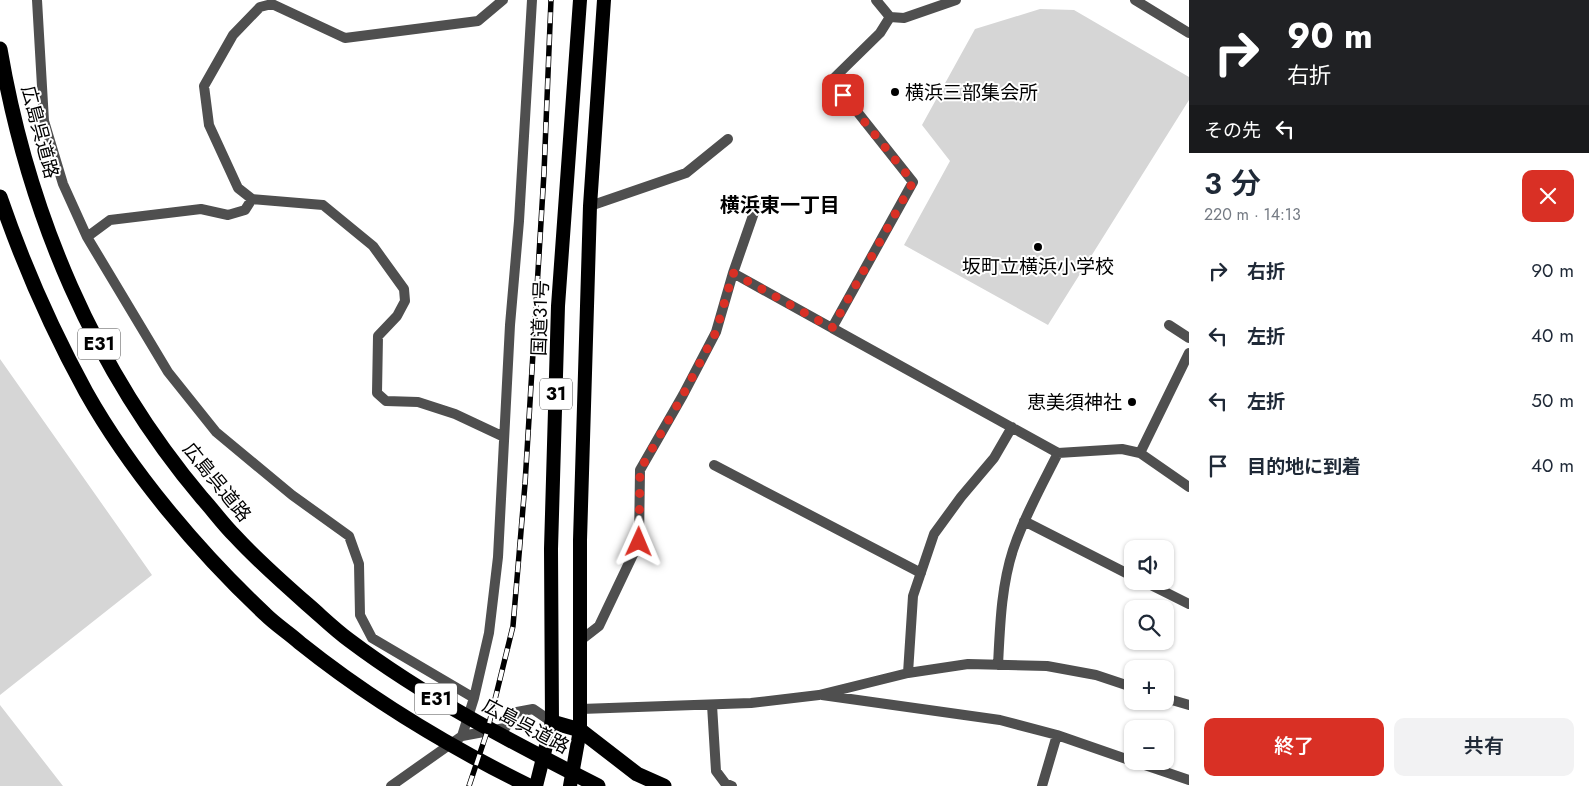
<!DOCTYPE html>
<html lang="ja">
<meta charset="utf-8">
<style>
:root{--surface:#fff;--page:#f2f2f3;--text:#1f2937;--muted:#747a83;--accent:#d93025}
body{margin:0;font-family:Jost,"Noto Sans JP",sans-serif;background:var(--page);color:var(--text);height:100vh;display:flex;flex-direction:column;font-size:19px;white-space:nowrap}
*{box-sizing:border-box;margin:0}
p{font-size:16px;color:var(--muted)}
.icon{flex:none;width:28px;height:28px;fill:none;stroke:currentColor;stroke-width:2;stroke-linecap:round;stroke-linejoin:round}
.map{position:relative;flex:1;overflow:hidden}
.side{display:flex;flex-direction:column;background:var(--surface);width:400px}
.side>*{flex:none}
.banner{background:#202124;color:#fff;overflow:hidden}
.tools{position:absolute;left:1124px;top:540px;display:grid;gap:10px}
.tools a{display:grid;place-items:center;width:50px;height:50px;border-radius:10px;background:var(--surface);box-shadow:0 1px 4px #0004;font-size:25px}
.pin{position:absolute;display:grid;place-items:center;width:42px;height:42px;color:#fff;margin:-21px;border-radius:10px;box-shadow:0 2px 8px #0006}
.me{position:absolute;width:55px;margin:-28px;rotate:1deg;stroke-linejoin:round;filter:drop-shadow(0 0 4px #0008)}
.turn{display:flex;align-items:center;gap:18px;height:105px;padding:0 15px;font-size:22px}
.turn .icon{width:65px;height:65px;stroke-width:2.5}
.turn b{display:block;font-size:35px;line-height:42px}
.then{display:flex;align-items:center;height:48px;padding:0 15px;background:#0003;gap:10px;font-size:19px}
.round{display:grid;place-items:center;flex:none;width:52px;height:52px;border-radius:10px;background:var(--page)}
.overview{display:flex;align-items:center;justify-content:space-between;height:85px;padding:0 15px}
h1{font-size:30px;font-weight:600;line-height:38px}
.button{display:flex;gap:10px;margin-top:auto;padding:10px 15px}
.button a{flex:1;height:58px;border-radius:10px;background:var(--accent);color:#fff;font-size:20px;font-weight:600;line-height:58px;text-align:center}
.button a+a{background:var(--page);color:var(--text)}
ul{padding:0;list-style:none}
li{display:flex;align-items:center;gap:15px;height:65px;padding:0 15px}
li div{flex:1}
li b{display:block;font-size:19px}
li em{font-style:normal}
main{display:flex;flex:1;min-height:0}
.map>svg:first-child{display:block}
.green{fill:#d6d6d6}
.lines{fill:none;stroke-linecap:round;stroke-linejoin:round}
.minor{stroke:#4f4f4f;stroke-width:10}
.tertiary{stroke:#4f4f4f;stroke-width:10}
.trunk{stroke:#000;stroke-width:14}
.motorway{stroke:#000;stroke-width:15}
.rail-casing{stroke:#000;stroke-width:5.5}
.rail{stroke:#fff;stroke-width:4;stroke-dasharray:11;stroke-linecap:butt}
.route{stroke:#d93025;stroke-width:9;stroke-dasharray:0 16.2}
.poi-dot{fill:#000;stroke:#fff;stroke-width:2}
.labels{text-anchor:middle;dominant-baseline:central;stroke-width:4;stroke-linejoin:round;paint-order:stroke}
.shield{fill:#fff;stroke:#4c4c4c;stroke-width:1}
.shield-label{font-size:18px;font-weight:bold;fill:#000}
.poi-label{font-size:19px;fill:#000;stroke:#fff;text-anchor:start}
.street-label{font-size:19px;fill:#000;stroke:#fff}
.neighbourhood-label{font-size:20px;font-weight:bold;fill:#000;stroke:#fff}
</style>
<main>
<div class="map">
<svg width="1189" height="786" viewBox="0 0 1189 786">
<rect width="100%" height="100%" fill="#fff"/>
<path class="green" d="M 1040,9 L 1074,10 L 1189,77 L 1189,100 L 1048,325 L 904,245 L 950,161 L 922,125 L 975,29 Z
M 0,359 L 152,575 L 0,695 Z
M 0,705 L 63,786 L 0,786 Z"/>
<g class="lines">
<path class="minor" d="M 37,0 L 44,121 L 63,184 L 87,237 L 168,372 L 216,432 L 292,495 L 349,536 L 359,564 L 360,615 L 372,638 L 474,698
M 503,0 L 478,21 L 345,38 L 272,4 L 260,7 L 233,35 L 204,86 L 209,125 L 238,188 L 252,199 L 323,205 L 373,246 L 404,289 L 405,301 L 397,316 L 378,336 L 377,393 L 386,401 L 418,402 L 455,414 L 504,437
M 890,17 L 880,33 L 832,80 L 913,182 L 832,328 L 1058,453 L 1122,449 L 1140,453 L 1189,487
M 590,206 L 686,173 L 728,139
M 87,237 L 110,220 L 201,209 L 228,215 L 245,210 L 252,199
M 733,273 L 832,328
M 1169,325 L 1189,338
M 1140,453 L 1189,353
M 714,465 L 921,573
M 1024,521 L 1132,576
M 1143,581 L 1189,604
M 581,640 L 599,626 L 639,542 L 640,470 L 683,395 L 716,332 L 733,273 L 757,204
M 998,665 C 1000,627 1001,587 1013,550 C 1024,517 1042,485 1058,453
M 908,673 L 913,596 L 934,534 L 961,497 L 994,458 L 1012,427
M 822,695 L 1000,720 L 1057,735 L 1132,761
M 1165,698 L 1189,705
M 712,705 L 716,771 L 725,783 L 732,786
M 581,709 L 751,703 L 819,695 L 908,673 L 968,664 L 1047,666 L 1096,675 L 1132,687
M 462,736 L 505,728 L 517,712 L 533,709 L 552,722
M 1133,761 L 1189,780
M 391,786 L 462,736 L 474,698 L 489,633 L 498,557 L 510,325 L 519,221 L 532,0
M 1042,786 L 1057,735"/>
<path class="tertiary" d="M 876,0 L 890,17 L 904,18 L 956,0
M 1135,0 L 1189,33"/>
<path class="trunk" d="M 536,786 L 552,722 L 551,549 L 558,306 L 580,0
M 570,786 L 580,730 L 580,540 L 590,206 L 604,0"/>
<path class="motorway" d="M 0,49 C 28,213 94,370 202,498 C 213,510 223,524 235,536 C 257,560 282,582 307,604 C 321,616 334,629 349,640 C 426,698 512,742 598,786
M 0,197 C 23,264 52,330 86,392 C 131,472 199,552 265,614 C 276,625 289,633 300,643 C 370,699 448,746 529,786
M 552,722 L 580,730 L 637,774 L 664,786"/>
<defs>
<path id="rail" d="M 469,786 L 487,732 L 513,626 L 525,484 L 544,173 L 551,0"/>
</defs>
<use href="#rail" class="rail-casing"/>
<use href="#rail" class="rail"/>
</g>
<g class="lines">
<path class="route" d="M 639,542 L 640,470 L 683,395 L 716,332 L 733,273 L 832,328 L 913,182 L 843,95"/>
</g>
<g class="poi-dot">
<circle cx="895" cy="92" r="5"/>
<circle cx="1038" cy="247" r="5"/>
<circle cx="1132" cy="402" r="5"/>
</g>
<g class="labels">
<g class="shield">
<rect x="78" y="328.5" width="42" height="31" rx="4"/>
<rect x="540" y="378.5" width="32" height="31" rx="4"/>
<rect x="415" y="683.5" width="42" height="31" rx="4"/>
</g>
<g class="shield-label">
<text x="99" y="344">E31</text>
<text x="556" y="394">31</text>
<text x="436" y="699">E31</text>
</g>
<g class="poi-label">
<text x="905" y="92">横浜三部集会所</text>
<text x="1038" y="266" text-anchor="middle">坂町立横浜小学校</text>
<text x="1122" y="402" text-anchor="end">恵美須神社</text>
</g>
<g class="street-label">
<text transform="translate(40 132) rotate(75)">広島呉道路</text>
<text transform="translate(540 318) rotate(-88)">国道31号</text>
<text transform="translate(217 482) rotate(51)">広島呉道路</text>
<text transform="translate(526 726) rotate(28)">広島呉道路</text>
</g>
<g class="neighbourhood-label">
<text x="780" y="205">横浜東一丁目</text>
</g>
</g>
</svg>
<div class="tools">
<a><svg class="icon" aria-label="sound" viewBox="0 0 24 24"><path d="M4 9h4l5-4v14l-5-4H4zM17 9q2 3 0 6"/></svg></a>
<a><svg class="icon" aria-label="search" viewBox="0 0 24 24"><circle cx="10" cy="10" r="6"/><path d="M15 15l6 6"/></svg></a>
<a>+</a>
<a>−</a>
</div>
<div class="pin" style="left:843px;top:95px;background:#d93025"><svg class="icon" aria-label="arrive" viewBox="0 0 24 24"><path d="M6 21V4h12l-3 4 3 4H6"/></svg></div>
<svg class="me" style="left:639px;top:542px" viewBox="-20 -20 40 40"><path d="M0-17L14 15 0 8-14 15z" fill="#d93025" stroke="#fff" stroke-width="4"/></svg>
</div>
<section class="side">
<div class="banner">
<div class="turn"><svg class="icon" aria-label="right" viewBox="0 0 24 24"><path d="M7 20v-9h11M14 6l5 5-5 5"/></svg><div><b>90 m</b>右折</div></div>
<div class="then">その先<svg class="icon" aria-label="left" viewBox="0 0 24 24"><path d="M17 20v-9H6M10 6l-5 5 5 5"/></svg></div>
</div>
<div class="overview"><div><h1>3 分</h1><p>220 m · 14:13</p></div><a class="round" style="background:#d93025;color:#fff"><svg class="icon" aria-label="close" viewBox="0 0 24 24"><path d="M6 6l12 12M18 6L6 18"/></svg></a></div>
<ul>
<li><svg class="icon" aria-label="right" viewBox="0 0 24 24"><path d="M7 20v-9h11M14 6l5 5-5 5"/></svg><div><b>右折</b></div><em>90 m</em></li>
<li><svg class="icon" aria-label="left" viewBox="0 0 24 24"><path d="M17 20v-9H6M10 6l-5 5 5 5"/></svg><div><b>左折</b></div><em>40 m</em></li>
<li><svg class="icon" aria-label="left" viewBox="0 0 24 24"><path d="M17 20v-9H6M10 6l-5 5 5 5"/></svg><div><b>左折</b></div><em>50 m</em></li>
<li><svg class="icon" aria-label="arrive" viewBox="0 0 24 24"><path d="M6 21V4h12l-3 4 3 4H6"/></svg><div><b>目的地に到着</b></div><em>40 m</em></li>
</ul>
<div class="button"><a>終了</a><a>共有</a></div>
</section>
</main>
